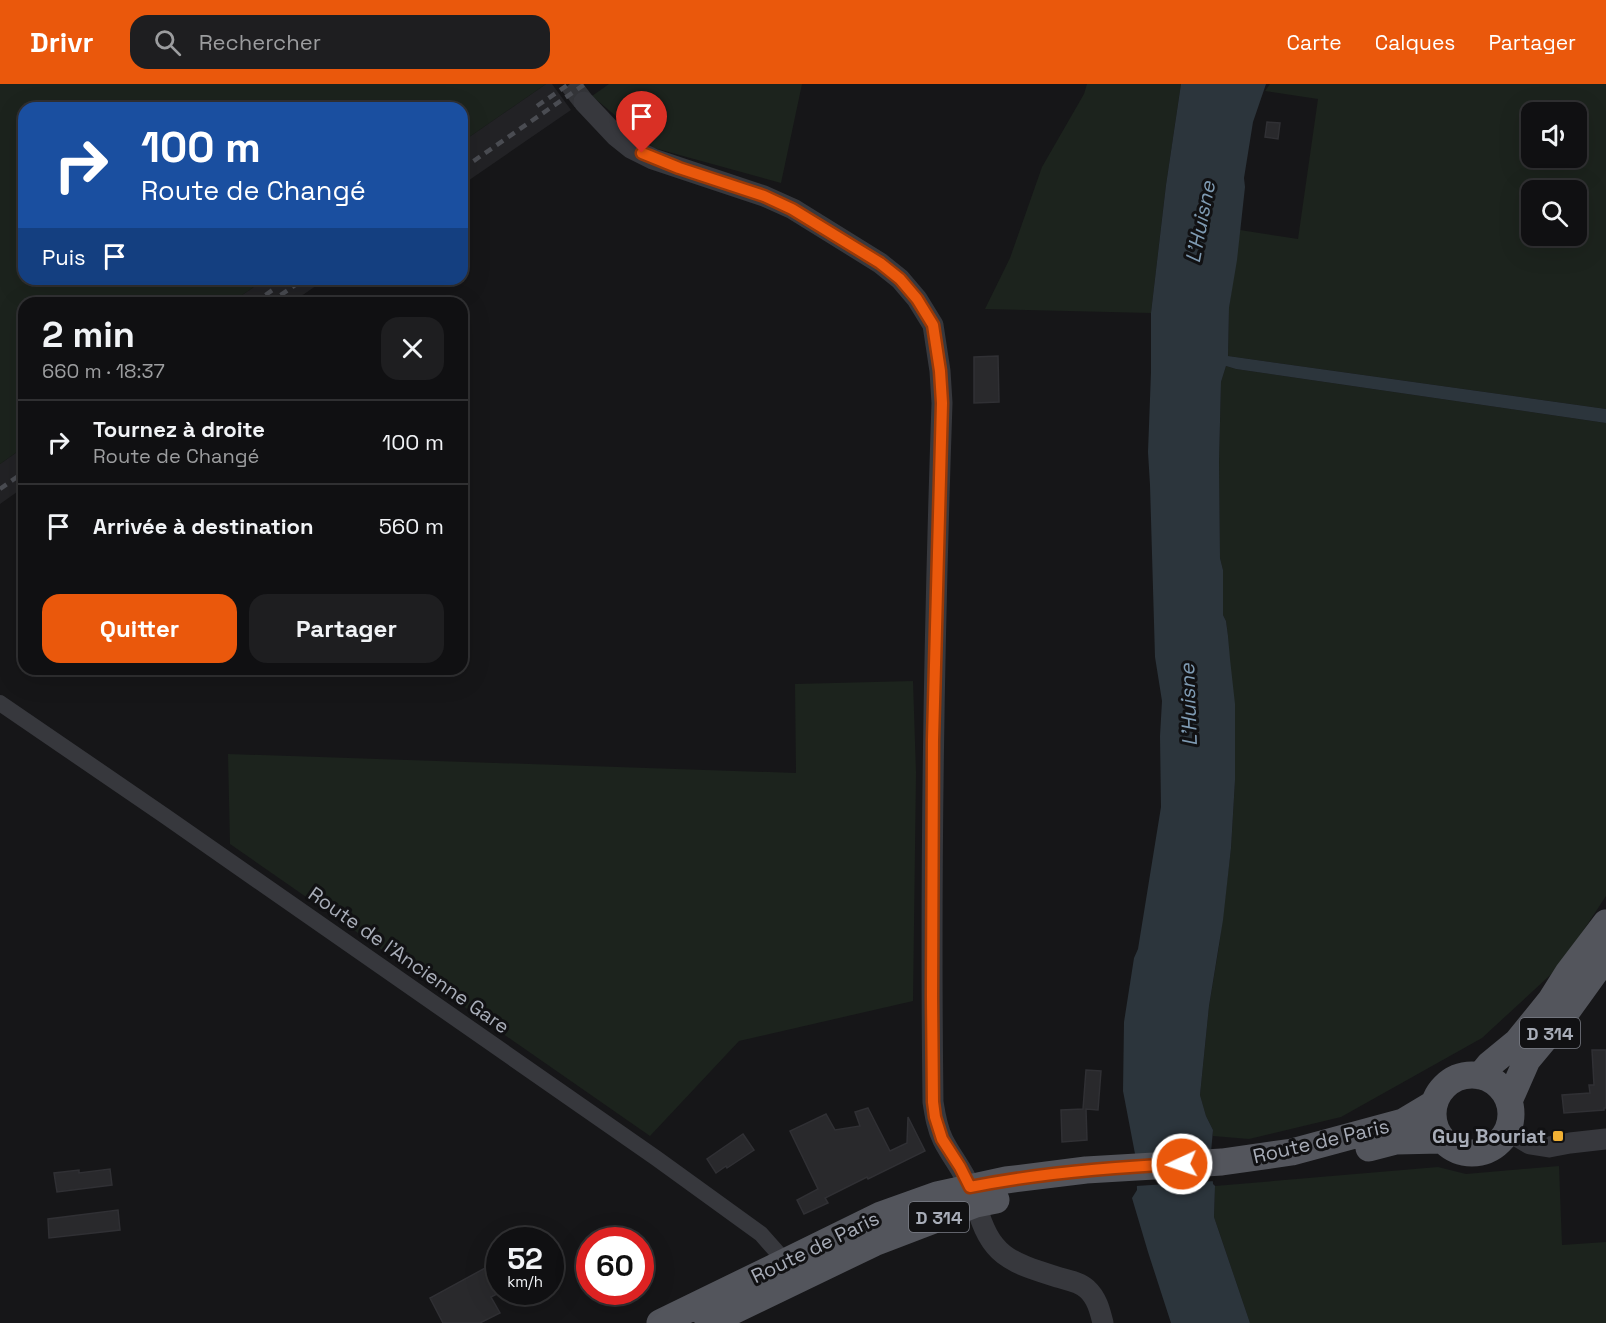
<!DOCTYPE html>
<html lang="fr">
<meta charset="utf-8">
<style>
:root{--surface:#101012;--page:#1e1e20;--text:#f1f3f6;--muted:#9c9d9f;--line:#303032;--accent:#ea580c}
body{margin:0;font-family:"Space Grotesk",sans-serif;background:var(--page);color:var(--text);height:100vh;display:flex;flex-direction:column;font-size:22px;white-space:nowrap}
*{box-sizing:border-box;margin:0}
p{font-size:20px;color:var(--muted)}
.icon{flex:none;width:33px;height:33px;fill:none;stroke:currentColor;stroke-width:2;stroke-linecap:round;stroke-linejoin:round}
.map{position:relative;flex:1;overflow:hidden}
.panel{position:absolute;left:18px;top:213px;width:450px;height:378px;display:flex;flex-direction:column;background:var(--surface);border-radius:18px;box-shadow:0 6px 24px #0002,0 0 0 2px var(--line)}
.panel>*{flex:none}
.guide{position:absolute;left:18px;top:18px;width:450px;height:183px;border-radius:18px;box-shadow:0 6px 24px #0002,0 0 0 2px var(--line);background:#1a4fa0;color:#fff;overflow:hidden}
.fabs{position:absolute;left:1521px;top:18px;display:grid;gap:12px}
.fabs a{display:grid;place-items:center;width:66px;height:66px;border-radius:12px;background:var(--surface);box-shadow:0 6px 24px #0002,0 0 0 2px var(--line);font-size:30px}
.speed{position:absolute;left:486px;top:1143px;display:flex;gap:12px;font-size:30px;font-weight:700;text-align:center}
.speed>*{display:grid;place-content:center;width:78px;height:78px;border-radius:50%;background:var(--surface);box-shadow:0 6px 24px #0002,0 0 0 2px var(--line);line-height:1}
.speed small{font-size:15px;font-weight:400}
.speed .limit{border:9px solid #d22;background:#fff;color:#111}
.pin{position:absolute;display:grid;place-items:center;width:51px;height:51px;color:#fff;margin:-62px -26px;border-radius:50% 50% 50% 0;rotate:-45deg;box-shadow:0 0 6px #0007}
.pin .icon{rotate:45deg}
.me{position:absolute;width:66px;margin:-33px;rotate:267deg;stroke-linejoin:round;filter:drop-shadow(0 0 4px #0008)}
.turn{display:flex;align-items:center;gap:21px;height:126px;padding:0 24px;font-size:27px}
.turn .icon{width:78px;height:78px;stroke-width:2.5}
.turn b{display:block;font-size:42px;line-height:51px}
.then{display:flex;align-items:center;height:57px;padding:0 24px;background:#0003;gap:12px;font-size:22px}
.round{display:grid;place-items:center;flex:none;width:63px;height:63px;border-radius:18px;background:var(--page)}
.overview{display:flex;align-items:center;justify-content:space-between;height:102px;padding:0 24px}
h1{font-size:36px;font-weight:800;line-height:45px}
.primary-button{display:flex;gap:12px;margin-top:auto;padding:12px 24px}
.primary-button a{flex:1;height:69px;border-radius:18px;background:var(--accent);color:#fff;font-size:24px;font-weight:800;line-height:69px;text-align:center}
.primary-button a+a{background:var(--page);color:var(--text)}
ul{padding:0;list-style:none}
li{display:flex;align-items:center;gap:18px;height:84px;padding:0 24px;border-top:2px solid var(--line)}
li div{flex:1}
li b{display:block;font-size:22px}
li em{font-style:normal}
header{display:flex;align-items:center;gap:36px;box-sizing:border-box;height:84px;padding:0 30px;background:var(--accent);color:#fff}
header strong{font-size:28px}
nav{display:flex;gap:33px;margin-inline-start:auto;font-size:21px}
.search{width:420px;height:54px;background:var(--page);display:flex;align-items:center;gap:15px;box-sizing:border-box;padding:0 21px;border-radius:18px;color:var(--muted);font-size:22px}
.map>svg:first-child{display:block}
.built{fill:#222225}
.green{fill:#1c231d;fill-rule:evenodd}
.water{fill:#2c353c}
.pier{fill:#161618}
.building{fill:#29292c;stroke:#303034;stroke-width:1.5}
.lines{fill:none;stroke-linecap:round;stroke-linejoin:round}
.tertiary-tunnel{stroke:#333438;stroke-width:21;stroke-dasharray:21 10;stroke-linecap:butt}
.minor{stroke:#37383d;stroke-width:16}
.tertiary{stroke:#37383d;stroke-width:21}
.primary{stroke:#53555c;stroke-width:27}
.rail{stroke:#4a4c52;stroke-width:4.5;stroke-dasharray:8 6;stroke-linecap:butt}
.route-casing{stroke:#983908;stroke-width:15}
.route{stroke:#ea580c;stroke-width:10}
.poi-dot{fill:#f2b134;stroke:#111113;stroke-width:2}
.labels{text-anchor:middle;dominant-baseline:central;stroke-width:6;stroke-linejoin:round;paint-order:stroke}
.shield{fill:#111113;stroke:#7b7e86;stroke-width:1.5}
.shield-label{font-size:18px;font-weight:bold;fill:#a8adb8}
.street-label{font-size:20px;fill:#a8adb8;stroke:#111113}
.poi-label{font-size:20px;font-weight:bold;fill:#a8adb8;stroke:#111113;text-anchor:end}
.water-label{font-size:21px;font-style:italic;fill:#7f9bb3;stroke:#111113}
</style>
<header>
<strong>Drivr</strong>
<div class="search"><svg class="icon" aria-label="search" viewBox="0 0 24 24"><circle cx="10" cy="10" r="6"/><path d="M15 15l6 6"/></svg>Rechercher</div>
<nav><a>Carte</a><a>Calques</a><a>Partager</a></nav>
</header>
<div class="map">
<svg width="1606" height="1239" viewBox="0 0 1606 1239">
<rect width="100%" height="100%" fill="#161618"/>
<path class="built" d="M 546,0 L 552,0 L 571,26 L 462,101 L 462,58 Z
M 265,195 L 326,195 L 291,219 L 231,219 Z
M 24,363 L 24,403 L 0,420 L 0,380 Z"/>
<path class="green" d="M 0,0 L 546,0 L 462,58 L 462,24 L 24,24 L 24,195 L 265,195 L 231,219 L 24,219 L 24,363 L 0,380 Z
M 609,0 L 802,0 L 781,99 L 654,64 L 592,12 Z
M 1087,0 L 1181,0 L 1166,101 L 1151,229 L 985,225 L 1010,174 L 1042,83 L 1084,10 Z
M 1270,0 L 1606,0 L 1606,325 L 1228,272 L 1229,224 L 1240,146 L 1298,155 L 1318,15 L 1265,7 ZM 1532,28 L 1576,28 L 1576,74 L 1532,74 ZM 1532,106 L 1576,106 L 1576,152 L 1532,152 Z
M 1226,282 L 1236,285 L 1606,339 L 1606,812 L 1560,882 L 1482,954 L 1341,1033 L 1249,1055 L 1213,1052 L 1213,1046 L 1206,1032 L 1200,1011 L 1209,922 L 1219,862 L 1231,764 L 1235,696 L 1228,552 L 1226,537 L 1223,531 L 1223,486 L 1220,474 L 1219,378 L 1221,298 Z
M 913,597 L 916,689 L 913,917 L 739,957 L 650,1052 L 230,760 L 228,670 L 796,689 L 795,600 Z
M 1559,1082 L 1562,1161 L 1606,1158 L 1606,1239 L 1250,1239 L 1214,1133 L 1215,1102 L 1438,1083 L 1466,1090 Z"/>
<path class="water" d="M 1181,0 L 1266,0 L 1253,38 L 1244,94 L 1245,103 L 1237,176 L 1229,224 L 1228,272 L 1606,325 L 1606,339 L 1236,285 L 1226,282 L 1221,298 L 1219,378 L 1220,474 L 1223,486 L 1223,531 L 1226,537 L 1228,552 L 1230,575 L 1235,620 L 1235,696 L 1231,764 L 1223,836 L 1209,922 L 1200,1011 L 1206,1032 L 1213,1046 L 1211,1068 L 1213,1100 L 1215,1102 L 1214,1133 L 1250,1239 L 1171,1239 L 1148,1168 L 1132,1114 L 1137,1106 L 1136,1075 L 1123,1007 L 1124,938 L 1134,874 L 1138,865 L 1161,723 L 1160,652 L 1162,617 L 1155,573 L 1150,401 L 1148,368 L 1151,288 L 1151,229 L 1166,101 Z"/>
<path class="pier" d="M 1213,1068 L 1215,1097 L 1136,1102 L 1134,1074 Z"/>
<path class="building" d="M 1267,38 L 1280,39 L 1278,55 L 1265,53 Z
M 998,272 L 999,318 L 974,319 L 974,273 Z
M 1592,966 L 1606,966 L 1606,1024 L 1604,1024 L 1604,1026 L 1564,1029 L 1562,1011 L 1590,1009 L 1589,1001 L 1594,1001 Z
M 1086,986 L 1101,987 L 1098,1026 L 1086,1025 L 1087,1056 L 1062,1058 L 1061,1026 L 1083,1025 Z
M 868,1024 L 890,1067 L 907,1059 L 908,1033 L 925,1067 L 868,1095 L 867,1093 L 825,1114 L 828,1119 L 804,1130 L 797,1116 L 818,1105 L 790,1047 L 826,1030 L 835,1046 L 860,1042 L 855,1028 Z
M 743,1050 L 754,1066 L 727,1084 L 726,1082 L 716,1089 L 707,1075 Z
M 110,1085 L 112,1101 L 57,1108 L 54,1089 L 79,1086 L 79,1089 Z
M 118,1126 L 120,1146 L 49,1154 L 48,1135 Z
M 487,1183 L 501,1208 L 491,1213 L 500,1229 L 480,1239 L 443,1239 L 430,1214 Z"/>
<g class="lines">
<path class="tertiary-tunnel" d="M 570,0 L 584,18"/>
<path class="minor" d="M 0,619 L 165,732 L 656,1074 L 761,1150 L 785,1177"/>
<path class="tertiary" d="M 584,18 L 616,52 L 631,64 L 653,75 L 764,112 L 793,125 L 880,179 L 900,195 L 917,215 L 933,241 L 940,287 L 942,319 C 934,552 930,785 933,1018 C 935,1031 937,1044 943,1056 C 951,1072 963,1086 970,1103
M 1506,1049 L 1515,1051 L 1530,1060 L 1549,1063 L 1570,1059 L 1606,1055
M 976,1120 C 990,1172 1009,1178 1057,1193 C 1067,1196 1080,1198 1087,1205 C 1097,1214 1100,1227 1103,1239"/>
<path class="primary" d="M1433 1030a39 39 0 1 1 78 0a39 39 0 1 1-78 0Z
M 1480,992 L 1489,981 L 1517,958 L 1551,916 L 1568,889 L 1606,839
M 1509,1017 L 1527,976 L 1562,934 L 1606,873
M 1369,1064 L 1396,1057 L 1441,1056
M 660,1239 L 881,1131 L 937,1111 L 1006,1096 L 1086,1086 L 1222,1078 L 1292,1068 L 1403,1038 L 1433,1020
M 708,1239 L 874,1159 L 976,1120 L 996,1116"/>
<path class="rail" d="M 537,22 L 569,0
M 462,85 L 585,0
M 254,219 L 274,205
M 269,219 L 304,195
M 0,405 L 24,388"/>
</g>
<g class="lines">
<defs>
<path id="route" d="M 642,69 L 679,84 L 764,112 L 792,125 L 880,179 L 900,195 L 917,215 L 933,241 L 940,287 L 942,319 L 933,656 L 932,913 L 933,1018 L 935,1033 L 942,1055 L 960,1083 L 970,1103 C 1040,1089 1111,1083 1182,1080"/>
</defs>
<use href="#route" class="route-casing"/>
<use href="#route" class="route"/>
</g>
<rect class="poi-dot" x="1552" y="1046" width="12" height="12" rx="3"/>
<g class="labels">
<g class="shield">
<rect x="1520" y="934" width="60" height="30" rx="4.5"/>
<rect x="909" y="1118" width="60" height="30" rx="4.5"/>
</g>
<g class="shield-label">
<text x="1550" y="949">D 314</text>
<text x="939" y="1133">D 314</text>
</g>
<g class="street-label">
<text transform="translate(409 876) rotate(35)">Route de l'Ancienne Gare</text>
<text transform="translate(1321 1057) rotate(-13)">Route de Paris</text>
<text transform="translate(815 1163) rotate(-26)">Route de Paris</text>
</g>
<g class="poi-label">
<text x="1546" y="1052">Guy Bouriat</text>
</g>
<g class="water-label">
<text transform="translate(1200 138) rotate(-79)">L'Huisne</text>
<text transform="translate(1188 621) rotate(-92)">L'Huisne</text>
</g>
</g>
</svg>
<div class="fabs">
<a><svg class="icon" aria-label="sound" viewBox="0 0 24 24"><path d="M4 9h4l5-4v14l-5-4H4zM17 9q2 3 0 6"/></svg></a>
<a><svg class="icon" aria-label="search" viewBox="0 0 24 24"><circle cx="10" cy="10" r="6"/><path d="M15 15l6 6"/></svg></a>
</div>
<div class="speed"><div>52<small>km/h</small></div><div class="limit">60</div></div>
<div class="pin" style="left:642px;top:69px;background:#d93025"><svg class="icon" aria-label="arrive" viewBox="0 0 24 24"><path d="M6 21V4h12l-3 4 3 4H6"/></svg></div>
<svg class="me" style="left:1182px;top:1080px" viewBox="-20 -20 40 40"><circle r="17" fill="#ea580c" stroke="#fff" stroke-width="3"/><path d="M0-11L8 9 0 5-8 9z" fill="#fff"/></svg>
<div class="guide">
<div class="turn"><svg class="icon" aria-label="right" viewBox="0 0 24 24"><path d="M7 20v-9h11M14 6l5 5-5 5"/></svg><div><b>100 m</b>Route de Changé</div></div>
<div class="then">Puis<svg class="icon" aria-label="arrive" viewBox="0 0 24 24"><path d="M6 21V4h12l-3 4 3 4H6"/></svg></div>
</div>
<section class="panel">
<div class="overview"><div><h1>2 min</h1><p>660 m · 18:37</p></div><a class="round"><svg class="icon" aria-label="close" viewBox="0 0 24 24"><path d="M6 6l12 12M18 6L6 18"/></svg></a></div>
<ul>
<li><svg class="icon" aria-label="right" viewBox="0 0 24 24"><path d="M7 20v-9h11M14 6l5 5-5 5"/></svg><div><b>Tournez à droite</b><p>Route de Changé</p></div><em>100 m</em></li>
<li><svg class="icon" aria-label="arrive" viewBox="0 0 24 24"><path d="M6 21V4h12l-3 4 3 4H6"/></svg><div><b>Arrivée à destination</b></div><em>560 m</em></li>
</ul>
<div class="primary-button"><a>Quitter</a><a>Partager</a></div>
</section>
</div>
